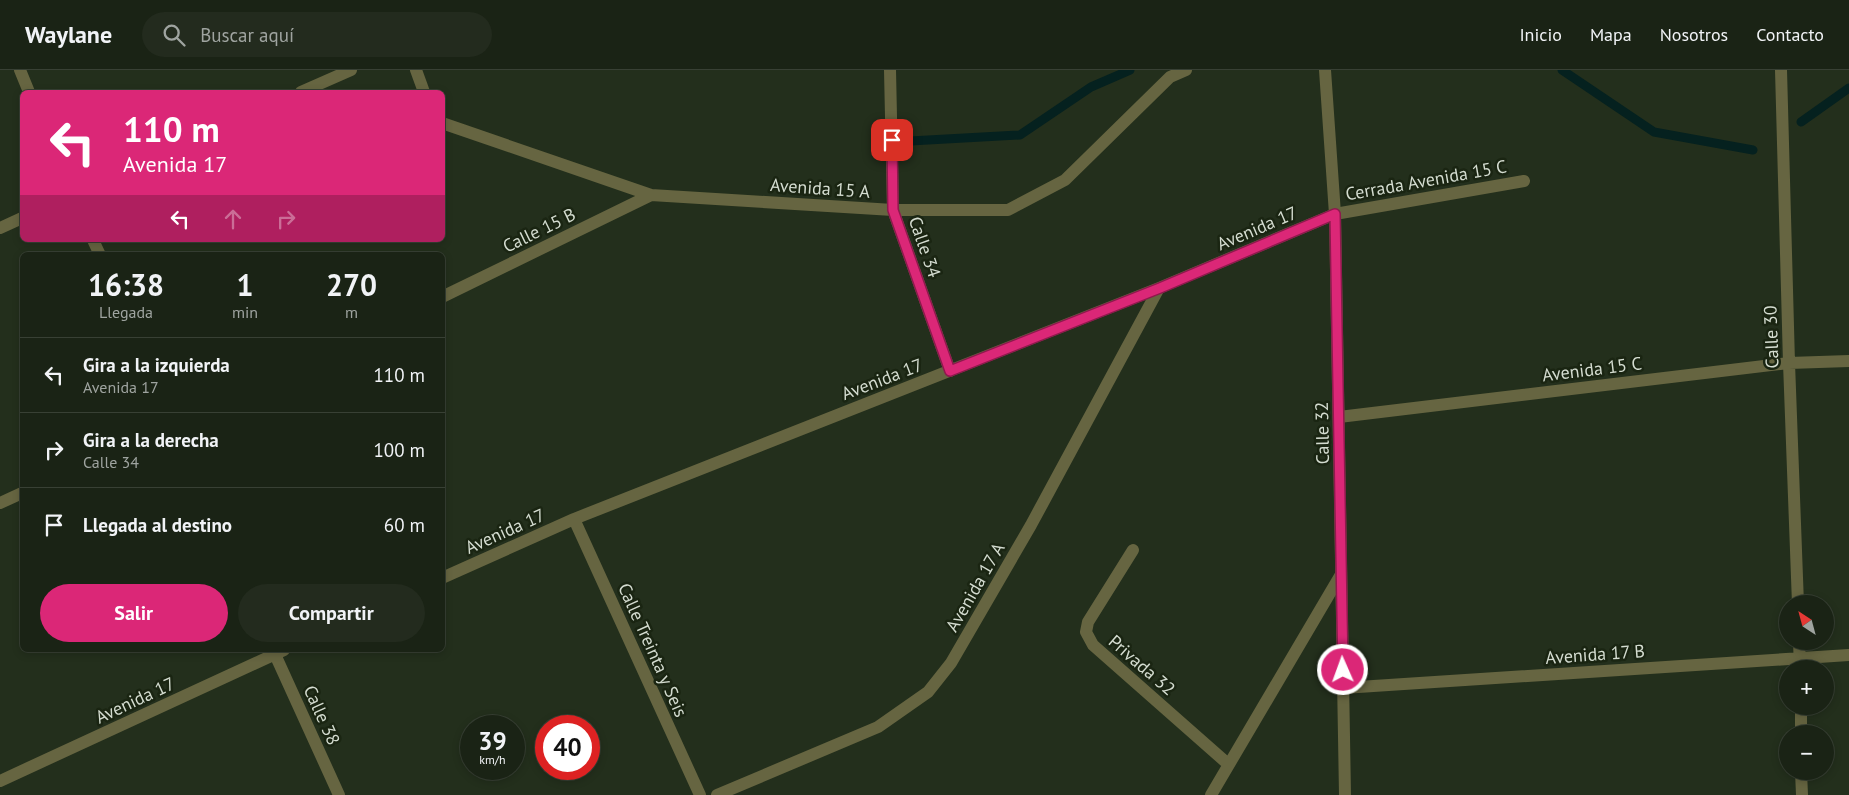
<!DOCTYPE html>
<html lang="es">
<meta charset="utf-8">
<style>
:root{--surface:#1a2315;--page:#232b1e;--text:#f1f3f6;--muted:#9fa4a0;--line:#384034;--accent:#db2777}
body{margin:0;font-family:"PT Sans",sans-serif;background:var(--page);color:var(--text);height:100vh;display:flex;flex-direction:column;font-size:19px;white-space:nowrap}
*{box-sizing:border-box;margin:0}
p{font-size:16px;color:var(--muted)}
.icon{flex:none;width:28px;height:28px;fill:none;stroke:currentColor;stroke-width:2;stroke-linecap:round;stroke-linejoin:round}
.map{position:relative;flex:1;overflow:hidden}
.drawer{position:absolute;left:20px;top:182px;width:425px;height:400px;display:flex;flex-direction:column;background:var(--surface);border-radius:8px;box-shadow:0 2px 8px #0003,0 0 0 1px var(--line)}
.drawer>*{flex:none}
.guide{position:absolute;left:20px;top:20px;width:425px;height:152px;border-radius:8px;box-shadow:0 2px 8px #0003,0 0 0 1px var(--line);background:#db2777;color:#fff;overflow:hidden}
.needle{width:32px;rotate:324deg}
.fabs{position:absolute;left:1779px;top:525px;display:grid;gap:10px}
.fabs a{display:grid;place-items:center;width:55px;height:55px;border-radius:50%;background:var(--surface);box-shadow:0 2px 8px #0003,0 0 0 1px var(--line);font-size:25px}
.speed{position:absolute;left:460px;top:645px;display:flex;gap:10px;font-size:25px;font-weight:700;text-align:center}
.speed>*{display:grid;place-content:center;width:65px;height:65px;border-radius:50%;background:var(--surface);box-shadow:0 2px 8px #0003,0 0 0 1px var(--line);line-height:1}
.speed small{font-size:12px;font-weight:400}
.speed .limit{border:8px solid #d22;background:#fff;color:#111}
.pin{position:absolute;display:grid;place-items:center;width:42px;height:42px;color:#fff;margin:-21px;border-radius:10px;box-shadow:0 2px 8px #0006}
.me{position:absolute;width:55px;margin:-28px;rotate:358deg;stroke-linejoin:round;filter:drop-shadow(0 0 4px #0008)}
.turn{display:flex;align-items:center;gap:18px;height:105px;padding:0 20px;font-size:22px}
.turn .icon{width:65px;height:65px;stroke-width:2.5}
.turn b{display:block;font-size:35px;line-height:42px}
.lanes{display:flex;align-items:center;height:48px;padding:0 20px;background:#0003;justify-content:center;gap:25px;direction:ltr}
.lanes .off{opacity:.35}
.eta{display:flex;justify-content:space-evenly;align-items:center;height:85px;text-align:center}
.eta b{font-size:30px;font-weight:700;line-height:35px}
.button{display:flex;gap:10px;margin-top:auto;padding:10px 20px}
.button a{flex:1;height:58px;border-radius:30px;background:var(--accent);color:#fff;font-size:20px;font-weight:700;line-height:58px;text-align:center}
.button a+a{background:var(--page);color:var(--text)}
ul{padding:0;list-style:none}
li{display:flex;align-items:center;gap:15px;height:75px;padding:0 20px;border-top:1px solid var(--line)}
li div{flex:1}
li b{display:block;font-size:19px}
li em{font-style:normal}
header{display:flex;align-items:center;gap:30px;box-sizing:border-box;height:70px;padding:0 25px;background:var(--surface);border-bottom:1px solid var(--line)}
header strong{font-size:24px}
nav{display:flex;gap:28px;margin-inline-start:auto;font-size:18px}
.search{width:350px;height:45px;background:var(--page);display:flex;align-items:center;gap:12px;box-sizing:border-box;padding:0 18px;border-radius:28px;color:var(--muted);font-size:19px}
.map>svg:first-child{display:block}
.lines{fill:none;stroke-linecap:round;stroke-linejoin:round}
.stream{stroke:#05211f;stroke-width:9}
.minor{stroke:#666541;stroke-width:12}
.tertiary{stroke:#666541;stroke-width:12}
.route-casing{stroke:#8e194d;stroke-width:12}
.route{stroke:#db2777;stroke-width:9}
.labels{text-anchor:middle;dominant-baseline:central;stroke-width:5;stroke-linejoin:round;paint-order:stroke}
.street-label{font-size:18px;fill:#d4dcd0;stroke:#1a2512}
</style>
<header>
<strong>Waylane</strong>
<div class="search"><svg class="icon" aria-label="search" viewBox="0 0 24 24"><circle cx="10" cy="10" r="6"/><path d="M15 15l6 6"/></svg>Buscar aquí</div>
<nav><a>Inicio</a><a>Mapa</a><a>Nosotros</a><a>Contacto</a></nav>
</header>
<div class="map">
<svg width="1849" height="725" viewBox="0 0 1849 725">
<rect width="100%" height="100%" fill="#232f1c"/>
<g class="lines">
<path class="stream" d="M 1562,0 L 1654,62 L 1753,80
M 1801,52 L 1849,18
M 910,71 L 1020,65 L 1091,17 L 1130,0"/>
<path class="minor" d="M 20,0 L 29,22
M 416,0 L 424,22
M 890,0 L 893,140 L 950,301
M 1781,0 L 1789,293 L 1798,534
M 301,22 L 351,0
M 442,53 L 651,125 L 893,140 L 1008,140 L 1065,110 L 1170,7 L 1186,0
M 0,158 L 22,148
M 93,170 L 100,185
M 442,227 L 651,125
M 1339,347 L 1789,293 L 1849,291
M 0,433 L 22,423
M 574,449 L 700,725
M 1133,480 L 1088,552 L 1086,562 L 1093,575 L 1228,694
M 442,508 L 574,449 L 1159,218 L 1335,144 L 1524,111
M 1799,571 L 1800,599
M 273,580 L 339,725
M 1343,618 L 1849,585
M 1801,636 L 1801,664
M 1801,701 L 1802,725
M 0,711 L 284,580
M 717,725 L 878,657 L 928,622 L 951,593 L 1031,455 L 1159,218
M 1211,725 L 1340,506"/>
<path class="tertiary" d="M 1325,0 L 1335,144 L 1345,725"/>
</g>
<g class="lines">
<defs>
<path id="route" d="M 892,70 L 893,140 L 950,301 L 1160,218 L 1335,144 L 1343,600"/>
</defs>
<use href="#route" class="route-casing"/>
<use href="#route" class="route"/>
</g>
<g class="labels">
<g class="street-label">
<text transform="translate(1426 110) rotate(-10)">Cerrada Avenida 15 C</text>
<text transform="translate(820 118) rotate(4)">Avenida 15 A</text>
<text transform="translate(1257 158) rotate(-23)">Avenida 17</text>
<text transform="translate(539 160) rotate(-26)">Calle 15 B</text>
<text transform="translate(925 177) rotate(71)">Calle 34</text>
<text transform="translate(1771 267) rotate(-92)">Calle 30</text>
<text transform="translate(1592 299) rotate(-7)">Avenida 15 C</text>
<text transform="translate(882 309) rotate(-21)">Avenida 17</text>
<text transform="translate(1322 363) rotate(-91)">Calle 32</text>
<text transform="translate(505 461) rotate(-24)">Avenida 17</text>
<text transform="translate(975 517) rotate(-60)">Avenida 17 A</text>
<text transform="translate(653 580) rotate(66)">Calle Treinta y Seis</text>
<text transform="translate(1595 584) rotate(-4)">Avenida 17 B</text>
<text transform="translate(1142 595) rotate(41)">Privada 32</text>
<text transform="translate(135 630) rotate(-25)">Avenida 17</text>
<text transform="translate(322 645) rotate(66)">Calle 38</text>
</g>
</g>
</svg>
<div class="fabs">
<a><svg class="needle" viewBox="-14 -14 28 28"><path d="M0-13l5 13h-10z" fill="#e53935"/><path d="M0 13l5-13h-10z" fill="#9fa4a0"/></svg></a>
<a>+</a>
<a>−</a>
</div>
<div class="speed"><div>39<small>km/h</small></div><div class="limit">40</div></div>
<div class="pin" style="left:892px;top:70px;background:#d93025"><svg class="icon" aria-label="arrive" viewBox="0 0 24 24"><path d="M6 21V4h12l-3 4 3 4H6"/></svg></div>
<svg class="me" style="left:1343px;top:600px" viewBox="-20 -20 40 40"><circle r="17" fill="#db2777" stroke="#fff" stroke-width="3"/><path d="M0-11L8 9 0 5-8 9z" fill="#fff"/></svg>
<div class="guide">
<div class="turn"><svg class="icon" aria-label="left" viewBox="0 0 24 24"><path d="M17 20v-9H6M10 6l-5 5 5 5"/></svg><div><b>110 m</b>Avenida 17</div></div>
<div class="lanes"><svg class="icon" aria-label="left" viewBox="0 0 24 24"><path d="M17 20v-9H6M10 6l-5 5 5 5"/></svg><svg class="icon off" aria-label="ahead" viewBox="0 0 24 24"><path d="M12 20V5M6 11l6-6 6 6"/></svg><svg class="icon off" aria-label="right" viewBox="0 0 24 24"><path d="M7 20v-9h11M14 6l5 5-5 5"/></svg></div>
</div>
<section class="drawer">
<div class="eta">
<div><b>16:38</b><p>Llegada</p></div>
<div><b>1</b><p>min</p></div>
<div><b>270</b><p>m</p></div>
</div>
<ul>
<li><svg class="icon" aria-label="left" viewBox="0 0 24 24"><path d="M17 20v-9H6M10 6l-5 5 5 5"/></svg><div><b>Gira a la izquierda</b><p>Avenida 17</p></div><em>110 m</em></li>
<li><svg class="icon" aria-label="right" viewBox="0 0 24 24"><path d="M7 20v-9h11M14 6l5 5-5 5"/></svg><div><b>Gira a la derecha</b><p>Calle 34</p></div><em>100 m</em></li>
<li><svg class="icon" aria-label="arrive" viewBox="0 0 24 24"><path d="M6 21V4h12l-3 4 3 4H6"/></svg><div><b>Llegada al destino</b></div><em>60 m</em></li>
</ul>
<div class="button"><a>Salir</a><a>Compartir</a></div>
</section>
</div>
